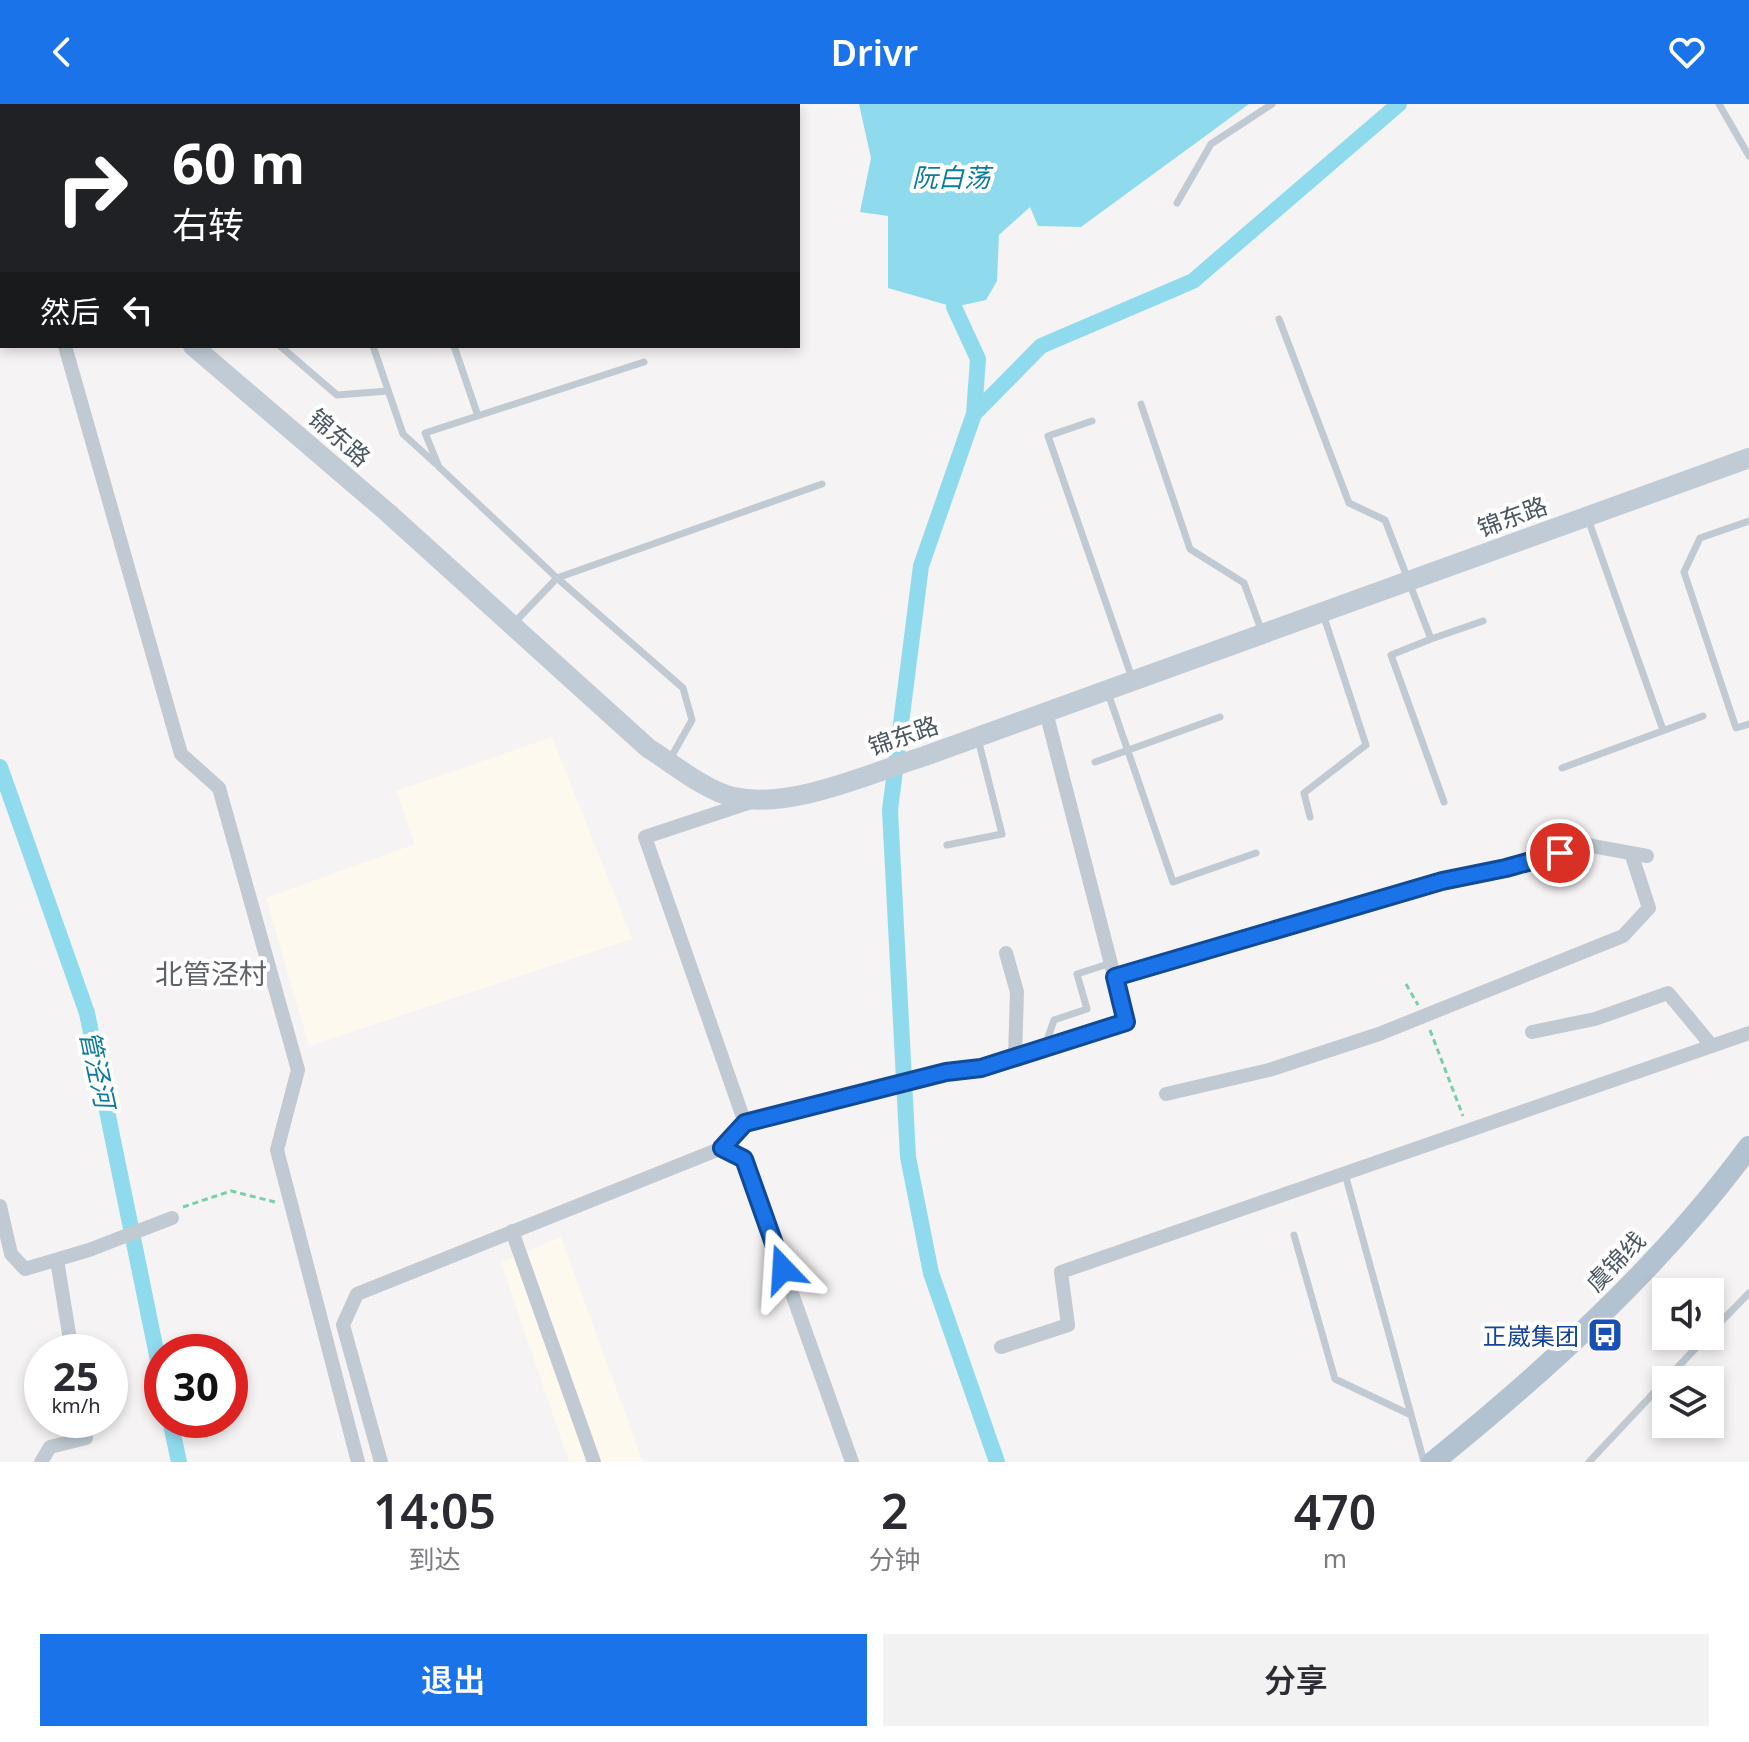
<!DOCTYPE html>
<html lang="zh">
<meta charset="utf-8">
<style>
:root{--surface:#fff;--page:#f2f2f3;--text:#2b2b33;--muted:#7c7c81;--accent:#1a73e8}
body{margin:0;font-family:"Noto Sans","Noto Sans SC",sans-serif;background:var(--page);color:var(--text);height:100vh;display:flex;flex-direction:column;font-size:30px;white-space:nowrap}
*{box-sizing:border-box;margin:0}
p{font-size:26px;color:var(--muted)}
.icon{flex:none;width:44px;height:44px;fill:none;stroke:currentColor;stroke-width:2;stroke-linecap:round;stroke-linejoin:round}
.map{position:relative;height:1358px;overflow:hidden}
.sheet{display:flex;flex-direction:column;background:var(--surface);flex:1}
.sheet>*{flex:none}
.banner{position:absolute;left:0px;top:0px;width:800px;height:244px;box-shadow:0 4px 12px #0003;background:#202124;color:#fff;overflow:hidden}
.fabs{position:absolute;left:1652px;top:1174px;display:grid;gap:16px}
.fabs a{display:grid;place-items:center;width:72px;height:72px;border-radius:0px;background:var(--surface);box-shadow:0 4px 12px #0003;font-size:40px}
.speed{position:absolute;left:24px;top:1230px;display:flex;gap:16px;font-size:40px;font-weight:700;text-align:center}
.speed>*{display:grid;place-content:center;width:104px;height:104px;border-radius:50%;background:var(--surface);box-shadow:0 4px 12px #0003;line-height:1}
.speed small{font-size:20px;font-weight:400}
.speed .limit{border:12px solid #d22;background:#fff;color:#111}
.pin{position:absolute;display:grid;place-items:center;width:68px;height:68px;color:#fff;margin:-34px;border:4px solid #fff;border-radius:50%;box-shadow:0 2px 8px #0007}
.me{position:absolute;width:88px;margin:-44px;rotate:340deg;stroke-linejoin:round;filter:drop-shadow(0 0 6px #0008)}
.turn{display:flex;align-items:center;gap:28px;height:168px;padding:0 40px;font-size:36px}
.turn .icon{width:104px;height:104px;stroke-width:2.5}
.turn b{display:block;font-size:56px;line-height:68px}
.then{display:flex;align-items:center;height:76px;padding:0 40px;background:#0003;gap:16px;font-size:30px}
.eta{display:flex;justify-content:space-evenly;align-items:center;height:136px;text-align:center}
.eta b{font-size:48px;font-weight:600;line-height:56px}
.cta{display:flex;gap:16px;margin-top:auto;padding:16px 40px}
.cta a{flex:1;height:92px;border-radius:0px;background:var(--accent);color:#fff;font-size:32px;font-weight:600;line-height:92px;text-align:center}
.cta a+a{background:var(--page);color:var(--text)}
header{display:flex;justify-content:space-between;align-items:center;height:104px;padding:0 40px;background:var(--accent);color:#fff;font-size:36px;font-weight:600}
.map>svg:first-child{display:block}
.commercial{fill:#fdf9ef}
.water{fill:#90daee}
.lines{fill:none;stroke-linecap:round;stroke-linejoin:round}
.canal{stroke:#90daee;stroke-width:16}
.path{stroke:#7ad0a6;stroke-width:3;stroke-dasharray:6 4;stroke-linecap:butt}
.lane{stroke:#c1cad2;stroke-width:7}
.street{stroke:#c1cad2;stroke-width:14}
.secondary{stroke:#c1cbd6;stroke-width:20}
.primary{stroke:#b3c2d1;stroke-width:22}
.route-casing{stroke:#114b97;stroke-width:20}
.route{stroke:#1a73e8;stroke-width:14}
.labels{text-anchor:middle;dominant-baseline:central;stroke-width:8;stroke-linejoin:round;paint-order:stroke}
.street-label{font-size:24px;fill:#4a5661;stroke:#fff}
.transit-label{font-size:24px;fill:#164399;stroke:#fff;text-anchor:end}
.water-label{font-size:26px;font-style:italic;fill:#0c7c9b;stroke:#fff}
.quarter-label{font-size:28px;fill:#5f6368;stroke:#fff}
</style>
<header><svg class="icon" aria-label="back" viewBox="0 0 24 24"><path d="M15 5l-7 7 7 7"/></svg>Drivr<svg class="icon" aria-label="heart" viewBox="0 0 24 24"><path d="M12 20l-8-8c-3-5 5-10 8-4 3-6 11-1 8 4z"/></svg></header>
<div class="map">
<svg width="1749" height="1358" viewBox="0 0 1749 1358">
<rect width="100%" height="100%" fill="#f5f3f3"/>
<path class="commercial" d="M 552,633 L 632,835 L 309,942 L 266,794 L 415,740 L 396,687 Z
M 561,1133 L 643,1358 L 569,1358 L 501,1158 Z"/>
<path class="water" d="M 859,0 L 1249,0 L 1081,123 L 1038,122 L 1030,103 L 999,131 L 997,177 L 986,196 L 954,203 L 888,184 L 888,112 L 860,108 L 871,54 Z"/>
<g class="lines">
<path class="canal" d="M 954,203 L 978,255 L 974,310
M 0,663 L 87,909 L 162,1276
M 170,1316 L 179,1358
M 997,1358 L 931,1169 L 908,1053 L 890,706 L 921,462 L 974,310 L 1041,242 L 1193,177 L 1399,0"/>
<path class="path" d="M 1406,880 L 1418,901
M 1430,926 L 1463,1012
M 183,1103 L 231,1087 L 275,1098"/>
<path class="lane" d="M 118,0 L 119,2
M 363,0 L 363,2
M 1719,0 L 1749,52
M 1177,99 L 1211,40 L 1272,0
M 0,144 L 2,143
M 1279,215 L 1349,399 L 1385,416 L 1431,535 L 1483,517
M 280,242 L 337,291 L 388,287
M 373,242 L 403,330 L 436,360
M 454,242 L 478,312
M 644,258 L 425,329 L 439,363 L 557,474 L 683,584 L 692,616 L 670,655
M 1141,300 L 1190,445 L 1244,479 L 1262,528
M 1092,317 L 1048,332 L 1132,574
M 1588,415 L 1663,626
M 1749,417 L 1700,434 L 1684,468 L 1736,624 L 1749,620
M 515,518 L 557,474 L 822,380
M 1431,535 L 1391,551 L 1444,698
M 1108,589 L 1173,778 L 1256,749
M 1095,658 L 1220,613
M 1562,664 L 1703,612
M 1310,713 L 1304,689 L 1366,641 L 1323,510
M 947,741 L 1002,730 L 978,635
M 1045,942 L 1054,916 L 1087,905 L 1077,870 L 1111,859
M 1345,1070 L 1424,1358
M 1294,1131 L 1335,1275 L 1411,1311
M 1710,1229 L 1749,1189
M 1589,1358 L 1707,1232"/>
<path class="street" d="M 427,0 L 428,2
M 65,242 L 181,650 L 219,684 L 298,966 L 277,1046 L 358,1358
M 1006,849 L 1017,888 L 1015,953
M 1115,873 L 1442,777 L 1506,764 L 1587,741 L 1647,752
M 1532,928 L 1595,915 L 1668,889 L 1712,942
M 1166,990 L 1269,966 L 1379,930 L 1623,832 L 1649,804 L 1631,749
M 745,1019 L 946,968 L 981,964 L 1126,918 L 1046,608
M 722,1044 L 745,1019 L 645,733 L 751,698
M 0,1102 L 11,1150 L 25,1165 L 89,1146 L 172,1114
M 512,1127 L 594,1358
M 57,1156 L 72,1248
M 1001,1243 L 1068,1221 L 1061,1168 L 1749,929
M 41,1358 L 50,1343 L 86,1334 L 83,1316
M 381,1358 L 343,1221 L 357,1190 L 722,1044 L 744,1055 L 852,1358"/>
<path class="secondary" d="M 0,213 L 2,213
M 193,242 L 387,408 L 648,644 C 672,659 707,688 734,693 C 791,706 870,669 925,652 L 1749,354"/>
<path class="primary" d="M 1433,1358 C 1548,1265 1661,1162 1749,1043"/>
</g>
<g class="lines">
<defs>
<path id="route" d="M 783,1165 L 744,1055 L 722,1044 L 745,1019 L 946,968 L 981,964 L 1126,918 L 1115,873 L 1442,777 L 1506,764 L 1560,749"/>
</defs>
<use href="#route" class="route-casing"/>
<use href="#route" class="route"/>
</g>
<defs>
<symbol id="bus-square" viewBox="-11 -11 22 22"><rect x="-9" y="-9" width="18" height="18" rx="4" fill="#1a4fb4" stroke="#fff"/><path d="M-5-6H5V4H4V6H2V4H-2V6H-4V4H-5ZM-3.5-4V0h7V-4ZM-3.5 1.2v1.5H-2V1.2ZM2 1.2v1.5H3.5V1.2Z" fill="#fff"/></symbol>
</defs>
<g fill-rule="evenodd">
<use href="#bus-square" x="1585" y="1211" width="40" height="40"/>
</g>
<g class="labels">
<g class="street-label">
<text transform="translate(340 333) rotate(41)">锦东路</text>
<text transform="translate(1512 412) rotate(-20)">锦东路</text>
<text transform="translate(903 631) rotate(-19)">锦东路</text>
<text transform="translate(1615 1157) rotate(-46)">虞锦线</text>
</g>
<g class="transit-label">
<text x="1579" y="1231">正崴集团</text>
</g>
<g class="water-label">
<text x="951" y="73">阮白荡</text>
<text transform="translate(98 965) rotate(78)">管泾河</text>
</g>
<g class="quarter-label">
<text x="211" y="869">北管泾村</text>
</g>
</g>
</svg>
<div class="fabs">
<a><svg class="icon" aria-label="sound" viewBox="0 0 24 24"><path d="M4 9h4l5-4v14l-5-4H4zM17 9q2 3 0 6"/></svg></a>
<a><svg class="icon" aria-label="layers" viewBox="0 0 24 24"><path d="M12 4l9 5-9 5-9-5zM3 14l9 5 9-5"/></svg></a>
</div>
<div class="speed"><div>25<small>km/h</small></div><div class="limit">30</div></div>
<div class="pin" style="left:1560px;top:749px;background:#d93025"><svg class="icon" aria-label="arrive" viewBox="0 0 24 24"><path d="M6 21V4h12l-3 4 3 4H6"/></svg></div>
<svg class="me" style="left:783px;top:1165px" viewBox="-20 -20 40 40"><path d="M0-17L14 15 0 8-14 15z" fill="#1a73e8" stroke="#fff" stroke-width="4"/></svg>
<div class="banner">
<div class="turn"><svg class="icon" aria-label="right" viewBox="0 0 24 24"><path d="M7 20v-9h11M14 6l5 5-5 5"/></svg><div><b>60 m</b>右转</div></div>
<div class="then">然后<svg class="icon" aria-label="left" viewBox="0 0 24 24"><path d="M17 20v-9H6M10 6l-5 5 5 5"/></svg></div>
</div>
</div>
<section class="sheet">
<div class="eta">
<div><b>14:05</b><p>到达</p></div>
<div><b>2</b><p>分钟</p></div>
<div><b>470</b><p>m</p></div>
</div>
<div class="cta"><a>退出</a><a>分享</a></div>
</section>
